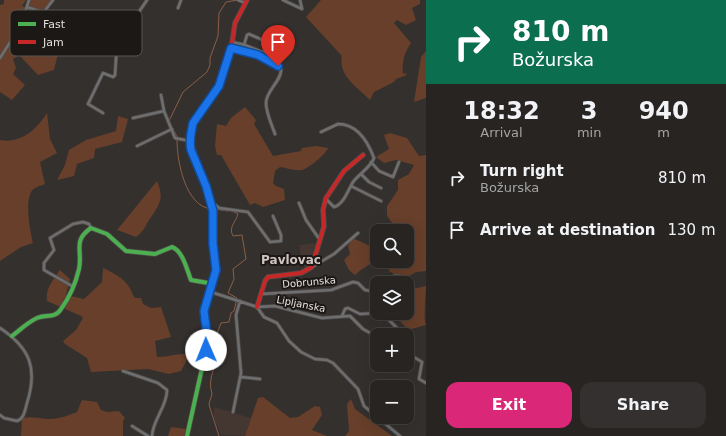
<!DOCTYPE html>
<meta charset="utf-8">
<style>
:root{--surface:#272422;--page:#33302f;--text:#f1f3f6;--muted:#a4a4a5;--line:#434140;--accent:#db2777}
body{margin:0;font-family:"DejaVu Sans",sans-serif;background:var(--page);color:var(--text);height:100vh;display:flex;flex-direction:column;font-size:15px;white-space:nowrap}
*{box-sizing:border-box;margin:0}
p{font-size:13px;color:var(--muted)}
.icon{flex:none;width:22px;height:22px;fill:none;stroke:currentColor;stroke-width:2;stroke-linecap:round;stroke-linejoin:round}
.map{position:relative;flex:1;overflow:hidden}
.drawer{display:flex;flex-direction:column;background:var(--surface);width:300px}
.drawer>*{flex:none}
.guide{background:#0b6e4f;color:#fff;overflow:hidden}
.tools{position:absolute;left:370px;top:224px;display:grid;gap:8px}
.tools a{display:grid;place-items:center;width:44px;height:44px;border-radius:8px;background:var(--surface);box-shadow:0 4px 16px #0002,0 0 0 1px var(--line);font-size:20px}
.pin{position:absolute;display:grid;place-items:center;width:34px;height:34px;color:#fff;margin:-41px -17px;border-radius:50% 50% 50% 0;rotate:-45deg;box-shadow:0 0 4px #0007}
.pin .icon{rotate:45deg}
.me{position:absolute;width:44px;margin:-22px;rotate:359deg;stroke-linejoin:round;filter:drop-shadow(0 0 3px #0008)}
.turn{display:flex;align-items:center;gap:14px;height:84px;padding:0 20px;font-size:18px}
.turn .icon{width:52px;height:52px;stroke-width:2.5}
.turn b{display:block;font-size:28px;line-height:34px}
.eta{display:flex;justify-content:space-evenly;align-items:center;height:68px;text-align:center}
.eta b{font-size:24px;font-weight:700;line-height:28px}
.cta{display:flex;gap:8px;margin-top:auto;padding:8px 20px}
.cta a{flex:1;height:46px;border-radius:12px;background:var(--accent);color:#fff;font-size:16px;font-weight:700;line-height:46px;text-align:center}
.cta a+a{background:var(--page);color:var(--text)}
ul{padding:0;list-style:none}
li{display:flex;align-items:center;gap:12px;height:52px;padding:0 20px}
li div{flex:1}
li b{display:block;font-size:15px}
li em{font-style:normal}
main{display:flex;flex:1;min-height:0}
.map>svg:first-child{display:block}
.built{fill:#443630}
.green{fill:#673f2a}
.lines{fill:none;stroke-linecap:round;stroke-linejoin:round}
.stream{stroke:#8c5e47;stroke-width:1}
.street-casing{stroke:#4f4c4b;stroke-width:4}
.fast-casing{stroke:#4f4c4b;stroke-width:5.5}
.jam-casing{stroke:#4f4c4b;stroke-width:5.5}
.street{stroke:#6e6e6f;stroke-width:2.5}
.fast{stroke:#4caf50;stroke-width:4}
.jam{stroke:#c62828;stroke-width:4}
.route-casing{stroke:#114b97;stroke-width:10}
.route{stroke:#1a73e8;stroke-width:7}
.labels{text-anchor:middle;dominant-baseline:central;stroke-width:4;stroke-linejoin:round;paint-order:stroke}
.street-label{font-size:10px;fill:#e5e0dd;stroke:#1c1816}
.quarter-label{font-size:12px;font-weight:bold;fill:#cfc4bf;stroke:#1c1816}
.key{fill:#1c1816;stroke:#585452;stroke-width:1}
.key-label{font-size:11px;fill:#e5e0dd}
</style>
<main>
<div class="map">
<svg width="426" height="436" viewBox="0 0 426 436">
<rect width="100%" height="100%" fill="#34302e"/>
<path class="built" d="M 318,243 L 314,262 L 306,270 L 303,264 L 299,245 Z
M 214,407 L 251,418 L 245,436 L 221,435 L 214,418 Z"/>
<path class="green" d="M 4,0 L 26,0 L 22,6 L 66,22 L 54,70 L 38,75 L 19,55 L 13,59 L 16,68 L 13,74 L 25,85 L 12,100 L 0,92 L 0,5 L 4,4 Z
M 31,0 L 52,0 L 43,12 L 29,6 Z
M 321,0 L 420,0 L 420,4 L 412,8 L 416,20 L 406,25 L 397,20 L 394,23 L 411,43 C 404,53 402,62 403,74 L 405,73 L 407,75 L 396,79 L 394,82 L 374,92 L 370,100 C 357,87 338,76 342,56 L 306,17 Z
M 426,51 L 426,98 L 414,102 L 421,57 Z
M 245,107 L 256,120 L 254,124 L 273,156 L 301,151 L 302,148 L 316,146 L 328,148 C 327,153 308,169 302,170 C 294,171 287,168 280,167 L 275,171 L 273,183 L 276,186 L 284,189 L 285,200 L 263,207 L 255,203 L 250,205 L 221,155 L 217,155 L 215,146 L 217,124 L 226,126 L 231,118 Z
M 47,113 L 50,139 L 57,153 L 40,162 L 45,184 C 40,186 34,187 31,192 C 25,203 30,231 33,243 L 21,247 L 0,261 L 0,140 C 21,144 37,129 47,113 Z
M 118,116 L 128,119 L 122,142 L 95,149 L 94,158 L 77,164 L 74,176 L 57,180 L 65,165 L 69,150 L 86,140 L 116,131 Z
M 390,133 L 407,138 L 419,156 L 426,155 L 426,271 L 416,272 L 406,278 L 394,274 L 389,271 L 390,264 L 385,261 L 407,261 L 407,231 L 394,231 L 393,224 L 387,216 L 387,206 L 398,190 L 398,180 L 409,174 L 414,165 L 396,160 L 384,163 L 376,157 L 389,149 L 384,135 Z
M 157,181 C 165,199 159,205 149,220 C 145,227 143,232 136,237 L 117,230 Z
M 355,239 L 370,246 L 374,256 L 377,255 L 377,260 L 362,269 L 355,275 L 349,270 L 344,260 L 350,254 L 348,246 L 351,241 Z
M 103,268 C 112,272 124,278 129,287 C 132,291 132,294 135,298 L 141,298 L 143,304 L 151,308 L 161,307 L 171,337 L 155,341 L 157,357 C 169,357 179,353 190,354 L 181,371 L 169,374 L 148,369 L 91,372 L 87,358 L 65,344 L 63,341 L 76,330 L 83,318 L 81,316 L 47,301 C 45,289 53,280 60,270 L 70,279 L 66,295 L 84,299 L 102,282 Z
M 426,286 C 426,295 423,318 426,325 L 408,330 L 393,313 L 407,313 L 407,293 L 411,293 L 413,289 Z
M 263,397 L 290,418 L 298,417 L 315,406 L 320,407 L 322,415 L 312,430 L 327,436 L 245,436 L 258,398 Z
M 351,399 L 355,409 L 392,436 L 345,436 L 349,431 L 347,404 Z
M 82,400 L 97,402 L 101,410 L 107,412 L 119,411 L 125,418 L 123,421 L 123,436 L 21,436 L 22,418 C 32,416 40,419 51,419 C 59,419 69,415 77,412 Z
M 171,427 L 186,429 L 184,436 L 168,436 Z"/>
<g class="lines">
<path class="stream" d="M 177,137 L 169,121 L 183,92 L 207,72 L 210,65 L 210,58 L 218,36 L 219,13 L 226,2 L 238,0
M 177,140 C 177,161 185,206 211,209
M 214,209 L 228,211
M 219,436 L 210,408 L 209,404 L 212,394 C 207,378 216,368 218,351 L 213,344 L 221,323 L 229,322 L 231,313 L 234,311 L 237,298 L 228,293 L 234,279 L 233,269 L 246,259 L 242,235 L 233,236 C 228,227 236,222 238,214 L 232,211"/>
<defs>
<path id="street" d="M 238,0 L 245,3
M 283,0 L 302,9 L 300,0
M 27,7 L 120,38
M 178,8 L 181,0
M 43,13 L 53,0
M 232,42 L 245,45 L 272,56
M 244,45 L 247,35 L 249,34 L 267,42
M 231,48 L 258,55 L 281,69 C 282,81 266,90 266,103 C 266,113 272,125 275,134
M 0,58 L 21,25 L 29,0
M 161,95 L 164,111 L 175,138 L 190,141
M 103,113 L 88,104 L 89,102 L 103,73 L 113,77 L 115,75 L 117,44 L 147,0
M 133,118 L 164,111
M 321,132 L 338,124 C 357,124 368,142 374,158 C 371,167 359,174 353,182 C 348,190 344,204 334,207 L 326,199
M 137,146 L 172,129
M 371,162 L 379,171 L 393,177 L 399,162
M 361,174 L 369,182 L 381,188
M 351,186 L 381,201
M 212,202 L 219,208 L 248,212 L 270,242 L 281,241 L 281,235 L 273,216
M 299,203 L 306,220 L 320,240
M 312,267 L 334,254 L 358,233
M 387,283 L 394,276 L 399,276
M 72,286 L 44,270 L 44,263 L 54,250 L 50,238 L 73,224 L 83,222 L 89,224 L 91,228
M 211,292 L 257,307 L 275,306 L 322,318 L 350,316 L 363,329 L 377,337
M 261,294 L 331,290 L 353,282 L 358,283 L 365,290 L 377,292
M 257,307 L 264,317 L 277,323 L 289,341 L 301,352 L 315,359 L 327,360 L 333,363 L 358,389 L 364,406 L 400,436
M 377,313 L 386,317 L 404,335
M 342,316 L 345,309 L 348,308 L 360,314 L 377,313
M 0,328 C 30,348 38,368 27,403 C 25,410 24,419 17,421 L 4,418 L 0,415
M 407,339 L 409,341
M 407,353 L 422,362 L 419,379 L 426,383
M 123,371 L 158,383 L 167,390 C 167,407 153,419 152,436
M 241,377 L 260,379
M 233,412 L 241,373 L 236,315 L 240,301
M 132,426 L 148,436"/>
<path id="fast" d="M 12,336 C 20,330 28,322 37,318 C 46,314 55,319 61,309 C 69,298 76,282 79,269 C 83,251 72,241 91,228 L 107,234 L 126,251 L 155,254 L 172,247 C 183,251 187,270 191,280 L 214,284
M 187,436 L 206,350 L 207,335 L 203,316 L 217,270 L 213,244 L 212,206 L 193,155"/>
<path id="jam" d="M 193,155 L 190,137 L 193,123 L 219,86 L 231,50 L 235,23 L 247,0
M 257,307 L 265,281 L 268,277 L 301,273 L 312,267 L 324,226 L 323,210 L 326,198 L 344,171 L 363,155"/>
</defs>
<use href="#street" class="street-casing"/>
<use href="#fast" class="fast-casing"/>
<use href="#jam" class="jam-casing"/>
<use href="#street" class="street"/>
<use href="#fast" class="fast"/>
<use href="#jam" class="jam"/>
</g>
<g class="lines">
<defs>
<path id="route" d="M 206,350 L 207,335 L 204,311 L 216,270 L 213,244 L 213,211 L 206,186 L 191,150 C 189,141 191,133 193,123 L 219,86 L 231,48 L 258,55 L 278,66"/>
</defs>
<use href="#route" class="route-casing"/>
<use href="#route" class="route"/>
</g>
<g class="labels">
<g class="street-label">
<text transform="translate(309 282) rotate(-5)">Dobrunska</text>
<text transform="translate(301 304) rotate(11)">Lipljanska</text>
</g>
<g class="quarter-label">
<text x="291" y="260">Pavlovac</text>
</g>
</g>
<rect x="10" y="10" width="132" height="46" rx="6" class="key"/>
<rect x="18" y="22" width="18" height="4" fill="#4caf50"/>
<rect x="18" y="40" width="18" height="4" fill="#c62828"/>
<g class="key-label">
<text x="43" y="28">Fast</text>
<text x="43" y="46">Jam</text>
</g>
</svg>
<div class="tools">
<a><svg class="icon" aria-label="search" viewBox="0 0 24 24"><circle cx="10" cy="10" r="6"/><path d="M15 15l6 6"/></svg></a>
<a><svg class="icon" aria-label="layers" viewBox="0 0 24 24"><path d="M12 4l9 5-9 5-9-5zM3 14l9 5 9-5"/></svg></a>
<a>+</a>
<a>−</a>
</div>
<div class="pin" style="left:278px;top:66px;background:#d93025"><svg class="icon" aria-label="arrive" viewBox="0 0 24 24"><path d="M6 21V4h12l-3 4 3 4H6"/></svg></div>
<svg class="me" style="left:206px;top:350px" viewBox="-20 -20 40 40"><circle r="19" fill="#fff"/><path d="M0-13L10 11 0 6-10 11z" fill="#1a73e8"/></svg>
</div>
<section class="drawer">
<div class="guide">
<div class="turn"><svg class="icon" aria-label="right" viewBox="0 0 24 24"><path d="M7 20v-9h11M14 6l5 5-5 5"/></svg><div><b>810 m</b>Božurska</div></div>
</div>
<div class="eta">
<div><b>18:32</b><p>Arrival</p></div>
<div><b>3</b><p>min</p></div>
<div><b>940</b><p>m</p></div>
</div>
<ul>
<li><svg class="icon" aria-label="right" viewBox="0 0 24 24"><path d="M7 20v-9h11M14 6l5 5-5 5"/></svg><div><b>Turn right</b><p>Božurska</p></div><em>810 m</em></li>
<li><svg class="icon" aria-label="arrive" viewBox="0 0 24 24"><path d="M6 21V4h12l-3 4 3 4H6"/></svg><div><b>Arrive at destination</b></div><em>130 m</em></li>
</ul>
<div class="cta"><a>Exit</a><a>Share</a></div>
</section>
</main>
